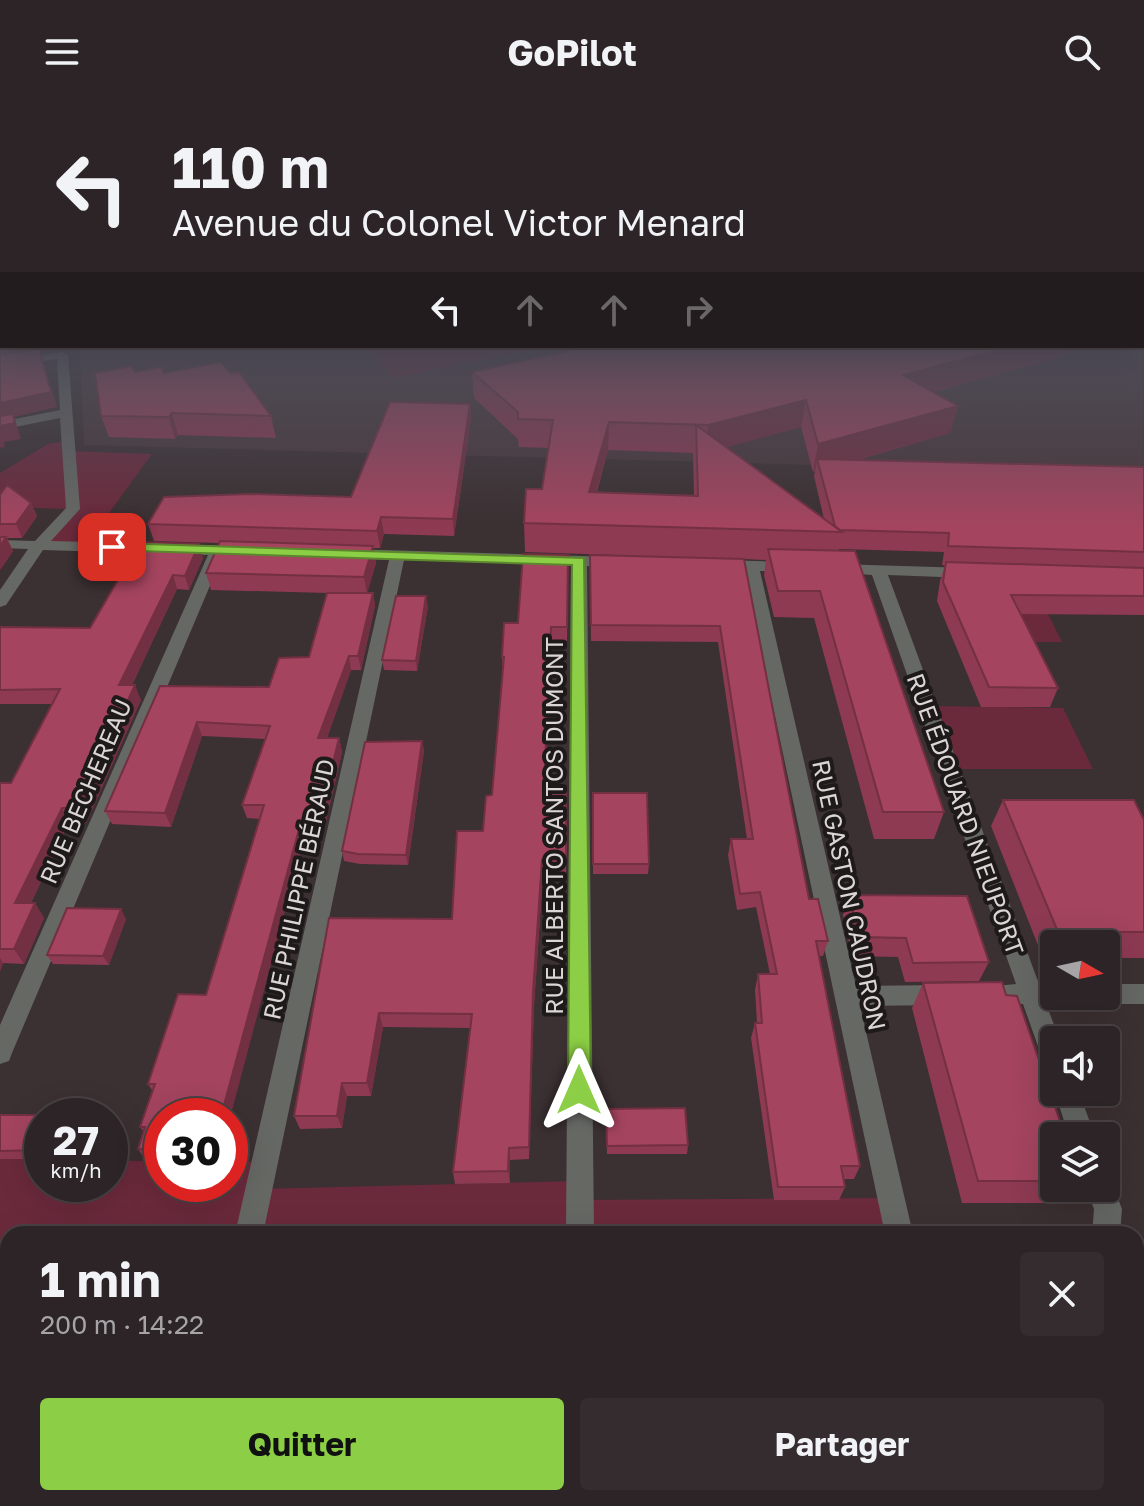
<!DOCTYPE html>
<html lang="fr">
<meta charset="utf-8">
<style>
:root{--surface:#2c2426;--page:#342c2e;--text:#f1f3f6;--muted:#a6a4a7;--line:#484143;--accent:#8cce45}
body{margin:0;font-family:"Golos Text",sans-serif;background:var(--page);color:var(--text);height:100vh;display:flex;flex-direction:column;font-size:30px;white-space:nowrap}
*{box-sizing:border-box;margin:0}
p{font-size:26px;color:var(--muted)}
.icon{flex:none;width:44px;height:44px;fill:none;stroke:currentColor;stroke-width:2;stroke-linecap:round;stroke-linejoin:round}
.map{position:relative;flex:1;overflow:hidden}
.side{position:absolute;left:0px;top:1122px;width:1144px;height:280px;display:flex;flex-direction:column;background:var(--surface);border-radius:24px 24px 0 0;box-shadow:0 8px 32px #0002,0 0 0 2px var(--line)}
.side>*{flex:none}
.guide{position:absolute;left:0px;top:0px;width:1144px;height:244px;box-shadow:0 8px 32px #0002,0 0 0 2px var(--line);background:#2c2426;color:var(--text);overflow:hidden}
.needle{width:52px;rotate:99deg}
.controls{position:absolute;left:1040px;top:826px;display:grid;gap:16px}
.controls a{display:grid;place-items:center;width:80px;height:80px;border-radius:8px;background:var(--surface);box-shadow:0 8px 32px #0002,0 0 0 2px var(--line);font-size:40px}
.speed{position:absolute;left:24px;top:994px;display:flex;gap:16px;font-size:40px;font-weight:700;text-align:center}
.speed>*{display:grid;place-content:center;width:104px;height:104px;border-radius:50%;background:var(--surface);box-shadow:0 8px 32px #0002,0 0 0 2px var(--line);line-height:1}
.speed small{font-size:20px;font-weight:400}
.speed .limit{border:12px solid #d22;background:#fff;color:#111}
.pin{position:absolute;display:grid;place-items:center;width:68px;height:68px;color:#fff;margin:-34px;border-radius:16px;box-shadow:0 4px 12px #0006}
.me{position:absolute;width:88px;margin:-44px;rotate:0deg;stroke-linejoin:round;filter:drop-shadow(0 0 6px #0008)}
.turn{display:flex;align-items:center;gap:28px;height:168px;padding:0 40px;font-size:36px}
.turn .icon{width:104px;height:104px;stroke-width:2.5}
.turn b{display:block;font-size:56px;line-height:68px}
.lanes{display:flex;align-items:center;height:76px;padding:0 40px;background:#0003;justify-content:center;gap:40px;direction:ltr}
.lanes .off{opacity:.35}
.round{display:grid;place-items:center;flex:none;width:84px;height:84px;border-radius:8px;background:var(--page)}
.summary{display:flex;align-items:center;justify-content:space-between;height:136px;padding:0 40px}
h1{font-size:48px;font-weight:700;line-height:60px}
.primary-button{display:flex;gap:16px;margin-top:auto;padding:16px 40px}
.primary-button a{flex:1;height:92px;border-radius:8px;background:var(--accent);color:#111;font-size:32px;font-weight:700;line-height:92px;text-align:center}
.primary-button a+a{background:var(--page);color:var(--text)}
header{display:flex;justify-content:space-between;align-items:center;height:104px;padding:0 40px;background:var(--surface);font-size:36px;font-weight:700}
.map>svg:first-child{display:block}
.built{fill:#49383b}
.green{fill:#6b2a3c}
.lines{fill:none;stroke-linecap:round;stroke-linejoin:round}
.minor{fill:#666864;fill-rule:evenodd}
.wall{fill:#8d3a52;fill-rule:evenodd}
.shaded-wall{fill:#733042}
.building{fill:#a4445f;stroke:#733042;stroke-width:2}
.route{fill:#8cce45;stroke:#5b862d;stroke-width:2}
.labels{text-anchor:middle;dominant-baseline:central;stroke-width:8;stroke-linejoin:round;paint-order:stroke}
.street-label{font-size:24px;fill:#dcd5d6;stroke:#1e1a1a}
</style>
<header><svg class="icon" aria-label="menu" viewBox="0 0 24 24"><path d="M4 6h16M4 12h16M4 18h16"/></svg>GoPilot<svg class="icon" aria-label="search" viewBox="0 0 24 24"><circle cx="10" cy="10" r="6"/><path d="M15 15l6 6"/></svg></header>
<div class="map">
<svg width="1144" height="1402" viewBox="0 0 1144 1402">
<rect width="100%" height="100%" fill="#3b3032"/>
<path class="built" d="M 1142,233 L 1144,370 L 84,341 L 80,242 L 1142,242 Z"/>
<path class="green" d="M 365,242 L 534,242 L 536,244 L 394,274 Z
M 67,337 L 68,347 L 152,350 L 85,442 L 39,441 L 72,405 L 0,403 L 0,369 L 48,340 Z
M 996,470 L 1048,510 L 1062,538 L 1030,538 Z
M 927,602 L 1063,604 L 1093,665 L 950,665 Z
M 0,1055 L 42,1055 L 42,1080 L 110,1080 L 110,1056 L 162,1058 L 162,1080 L 230,1080 L 230,1058 L 265,1058 L 259,1085 L 579,1077 L 580,1096 L 892,1094 L 899,1130 L 8,1130 L 8,1214 L 0,1209 Z"/>
<g class="lines">
<path class="minor" d="M 62,248 L 68,251 L 80,405 L 51,437 L 244,442 L 252,447 L 244,452 L 223,451 L 12,949 L 9,957 L 0,960 L 0,921 L 208,451 L 43,446 L 6,501 L 0,503 L 0,486 L 28,445 L 0,444 L 0,436 L 35,437 L 66,404 L 60,314 L 0,326 L 0,318 L 60,306 L 57,255 L 0,264 L 0,258 Z
M 348,445 L 616,453 L 624,458 L 616,463 L 587,462 L 594,1130 L 566,1130 L 571,461 L 404,456 L 263,1130 L 235,1130 L 389,456 L 343,453 L 340,450 Z
M 720,456 L 792,458 L 800,463 L 792,468 L 760,467 L 856,882 L 942,881 L 950,884 L 954,891 L 950,898 L 942,901 L 860,902 L 913,1130 L 885,1130 L 744,466 L 715,464 L 715,458 Z
M 836,460 L 968,464 L 976,469 L 968,474 L 888,471 L 1039,880 L 1054,880 L 1054,892 L 1065,892 L 1062,897 L 1046,900 L 1060,936 L 1054,936 L 1054,965 L 1045,962 L 1023,900 L 982,901 L 974,898 L 970,891 L 974,884 L 1016,880 L 872,471 L 831,468 L 828,465 Z
M 1106,880 L 1144,880 L 1144,900 L 1106,900 L 1098,897 L 1095,892 L 1106,892 Z
M 1054,986 L 1079,988 L 1095,1032 L 1069,1032 Z
M 1106,1073 L 1110,1074 L 1122,1105 L 1120,1130 L 1092,1130 L 1094,1105 L 1086,1084 L 1106,1084 Z
M 1136,1187 L 1144,1190 L 1144,1221 L 1136,1218 Z
M 0,1194 L 8,1197 L 8,1229 L 0,1226 Z"/>
</g>
<path class="wall" d="M 590,242 L 1068,242 L 1064,252 L 933,288 L 958,302 L 950,329 L 857,356 L 1144,363 L 1144,511 L 1020,510 L 1058,584 L 1050,603 L 981,603 L 937,497 L 940,477 L 945,461 L 942,461 L 944,448 L 839,445 L 838,447 L 944,708 L 934,735 L 874,735 L 814,514 L 774,513 L 764,471 L 766,456 L 744,455 L 809,795 L 828,837 L 823,852 L 819,852 L 860,1062 L 854,1075 L 844,1075 L 845,1083 L 839,1096 L 774,1096 L 751,934 L 755,919 L 757,919 L 755,886 L 758,870 L 770,870 L 756,803 L 737,806 L 728,751 L 731,735 L 747,735 L 718,538 L 591,537 L 590,451 L 675,453 L 525,448 L 524,419 L 542,385 L 549,344 L 519,343 L 518,335 L 474,294 L 472,268 ZM 801,323 L 813,368 L 815,368 L 814,372 L 824,415 L 726,343 ZM 608,346 L 693,349 L 694,391 L 597,388 Z
M 164,269 L 230,269 L 271,312 L 276,334 L 178,331 L 175,335 L 109,333 L 101,312 Z
M 470,300 L 471,315 L 454,432 L 384,430 L 380,444 L 373,444 L 376,459 L 367,489 L 373,489 L 375,502 L 361,566 L 351,566 L 327,634 L 339,634 L 342,648 L 322,735 L 305,732 L 162,1012 L 162,1058 L 146,1057 L 138,1045 L 144,1028 L 140,1023 L 152,986 L 148,980 L 206,891 L 260,715 L 247,714 L 242,701 L 265,635 L 202,632 L 171,723 L 112,720 L 105,707 L 160,582 L 269,583 L 309,553 L 327,489 L 211,486 L 206,469 L 219,439 L 154,437 L 148,420 L 351,393 Z
M 0,391 L 31,399 L 37,412 L 22,434 L 7,434 L 13,447 L 0,466 Z
M 140,438 L 203,454 L 189,486 L 177,485 L 132,581 L 141,596 L 86,719 L 69,718 L 31,799 L 35,799 L 44,814 L 24,860 L 3,859 L 0,867 L 0,679 L 11,679 L 52,600 L 0,600 L 0,523 L 90,524 Z
M 568,451 L 567,537 L 551,537 L 545,684 L 566,684 L 566,770 L 543,770 L 534,902 L 529,1055 L 510,1056 L 510,1079 L 455,1080 L 453,1068 L 470,924 L 383,923 L 371,992 L 347,992 L 342,1024 L 300,1025 L 294,1012 L 452,815 L 483,727 L 492,691 L 503,567 L 502,553 L 518,519 Z
M 428,502 L 417,567 L 384,566 L 382,556 Z
M 422,637 L 424,647 L 408,761 L 360,760 L 344,757 L 342,747 Z
M 593,689 L 649,760 L 648,770 L 593,770 Z
M 1003,696 L 1144,716 L 1144,854 L 1106,854 L 1106,840 L 1054,840 L 1054,854 L 1043,854 L 991,722 Z
M 849,791 L 989,858 L 979,877 L 905,878 L 898,853 L 852,852 L 843,811 Z
M 126,815 L 109,861 L 53,860 L 47,851 Z
M 923,879 L 1054,1032 L 1054,1084 L 1066,1084 L 1060,1092 L 1056,1092 L 1049,1099 L 962,1099 L 912,904 Z
M 606,1005 L 688,1041 L 687,1050 L 607,1050 Z
M 0,1011 L 42,1012 L 42,1055 L 0,1055 Z"/>
<path class="shaded-wall" d="M 0,241 L 38,242 L 57,303 L 14,313 L 21,335 L 4,338 L 5,343 L 0,344 Z
M 1014,242 L 1068,242 L 1064,252 L 896,298 L 903,271 Z
M 806,296 L 801,323 L 705,349 L 708,321 Z
M 470,300 L 471,315 L 454,432 L 453,415 Z
M 958,302 L 950,329 L 820,366 L 817,355 L 815,368 L 813,368 L 818,340 Z
M 172,309 L 178,331 L 175,335 L 169,313 Z
M 609,318 L 608,346 L 588,417 L 589,388 Z
M 31,399 L 37,412 L 22,434 L 16,420 Z
M 381,413 L 384,430 L 380,444 L 377,427 Z
M 6,433 L 13,447 L 0,466 L 0,442 Z
M 199,440 L 203,454 L 189,486 L 185,472 Z
M 373,442 L 376,459 L 367,490 L 364,473 Z
M 173,471 L 177,485 L 125,595 L 119,581 Z
M 373,489 L 375,502 L 361,566 L 358,552 Z
M 426,492 L 428,502 L 417,567 L 416,557 Z
M 551,523 L 551,537 L 545,699 L 544,684 Z
M 349,552 L 351,566 L 322,648 L 318,634 Z
M 135,581 L 141,596 L 86,719 L 78,704 Z
M 197,618 L 202,632 L 171,723 L 165,709 Z
M 339,634 L 342,648 L 322,735 L 318,722 Z
M 422,637 L 424,647 L 408,761 L 406,751 Z
M 62,704 L 69,718 L 24,813 L 15,799 Z
M 301,718 L 305,732 L 230,1014 L 230,1012 L 221,1012 Z
M 542,756 L 543,770 L 534,902 L 529,1055 L 529,1043 L 533,888 Z
M 35,799 L 44,814 L 24,860 L 14,845 Z
M 121,805 L 126,815 L 109,861 L 103,852 Z
M 0,854 L 3,859 L 0,867 Z
M 379,909 L 383,923 L 371,992 L 367,979 Z
M 342,979 L 347,992 L 342,1024 L 337,1012 Z
M 509,1044 L 510,1056 L 510,1079 L 508,1067 Z"/>
<path class="building" d="M 0,226 L 2,226 L 2,241 L 0,241 Z
M 590,242 L 1014,242 L 903,271 L 958,302 L 818,340 L 806,296 L 708,321 L 609,318 L 589,388 L 698,392 L 696,321 L 842,428 L 524,419 L 526,385 L 542,385 L 553,316 L 518,315 L 518,308 L 472,268 Z
M 39,245 L 51,288 L 0,299 L 0,251 Z
M 221,258 L 230,269 L 239,268 L 271,312 L 172,309 L 169,313 L 101,312 L 95,269 L 131,262 L 135,268 L 161,263 L 164,269 Z
M 390,298 L 470,300 L 453,415 L 381,413 L 377,427 L 148,420 L 164,393 L 250,390 L 351,393 Z
M 13,310 L 15,319 L 0,322 L 0,312 Z
M 817,355 L 1144,363 L 1144,448 L 948,442 L 949,429 L 840,426 L 835,422 Z
M 7,381 L 31,399 L 16,420 L 0,420 L 0,391 Z
M 0,433 L 6,433 L 0,442 Z
M 220,437 L 373,442 L 364,473 L 206,469 Z
M 140,438 L 199,440 L 185,472 L 173,471 L 119,581 L 135,581 L 78,704 L 62,704 L 15,799 L 35,799 L 14,845 L 0,845 L 0,679 L 11,679 L 60,585 L 0,586 L 0,523 L 90,524 Z
M 768,445 L 855,447 L 944,708 L 883,708 L 820,487 L 778,487 Z
M 523,450 L 568,451 L 567,523 L 551,523 L 544,684 L 566,684 L 566,756 L 542,756 L 533,888 L 529,1043 L 509,1044 L 508,1067 L 453,1068 L 472,910 L 379,909 L 367,979 L 342,979 L 337,1012 L 294,1012 L 329,814 L 452,815 L 457,727 L 483,727 L 486,692 L 492,691 L 504,553 L 502,553 L 504,519 L 518,519 Z
M 590,451 L 744,455 L 809,795 L 818,795 L 828,837 L 816,837 L 860,1062 L 841,1062 L 845,1083 L 778,1083 L 755,919 L 762,919 L 758,870 L 777,870 L 760,788 L 740,790 L 731,735 L 753,735 L 720,522 L 591,521 Z
M 946,458 L 1144,464 L 1144,492 L 1011,491 L 1058,584 L 989,583 L 943,478 Z
M 327,489 L 373,489 L 358,552 L 349,552 L 318,634 L 339,634 L 318,722 L 301,718 L 221,1012 L 162,1012 L 162,1046 L 138,1045 L 145,1023 L 140,1023 L 155,980 L 148,980 L 178,890 L 206,891 L 264,701 L 242,701 L 270,622 L 197,618 L 165,709 L 105,707 L 160,582 L 269,583 L 279,554 L 309,553 Z
M 396,492 L 426,492 L 416,557 L 382,556 Z
M 422,637 L 406,751 L 358,750 L 342,747 L 365,638 Z
M 593,689 L 647,689 L 649,760 L 593,760 Z
M 1003,696 L 1134,696 L 1144,716 L 1144,828 L 1058,828 Z
M 849,791 L 967,792 L 989,858 L 913,859 L 906,834 L 859,833 Z
M 67,804 L 121,805 L 103,852 L 47,851 Z
M 1002,878 L 1006,891 L 1017,892 L 1065,1032 L 1054,1032 L 1054,1077 L 978,1077 L 923,879 Z
M 685,1004 L 688,1041 L 607,1042 L 606,1005 Z
M 0,1011 L 59,1011 L 42,1012 L 42,1046 L 0,1047 Z
M 0,1352 L 8,1352 L 8,1394 L 1136,1394 L 1136,1371 L 1144,1371 L 1144,1402 L 0,1402 Z"/>
<linearGradient id="sky" x2="0" y2="1"><stop stop-color="#201a1c"/><stop offset="0.54" stop-color="#4f4e5a"/><stop offset="1" stop-color="#4f4e5a" stop-opacity="0"/></linearGradient>
<rect width="1144" height="422" fill="url(#sky)"/>
<path class="route" d="M 112,439 L 584,454 L 591,986 L 587,994 L 579,997 L 571,994 L 568,986 L 572,461 L 107,446 L 105,443 Z"/>
<g class="labels">
<g class="street-label">
<text transform="translate(85 687) rotate(-67)">RUE BECHEREAU</text>
<text transform="translate(966 710) rotate(70)">RUE ÉDOUARD NIEUPORT</text>
<text transform="translate(553 722) rotate(-90)">RUE ALBERTO SANTOS DUMONT</text>
<text transform="translate(298 785) rotate(-78)">RUE PHILIPPE BÉRAUD</text>
<text transform="translate(850 791) rotate(78)">RUE GASTON CAUDRON</text>
</g>
</g>
</svg>
<div class="controls">
<a><svg class="needle" viewBox="-14 -14 28 28"><path d="M0-13l5 13h-10z" fill="#e53935"/><path d="M0 13l5-13h-10z" fill="#a6a4a7"/></svg></a>
<a><svg class="icon" aria-label="sound" viewBox="0 0 24 24"><path d="M4 9h4l5-4v14l-5-4H4zM17 9q2 3 0 6"/></svg></a>
<a><svg class="icon" aria-label="layers" viewBox="0 0 24 24"><path d="M12 4l9 5-9 5-9-5zM3 14l9 5 9-5"/></svg></a>
</div>
<div class="speed"><div>27<small>km/h</small></div><div class="limit">30</div></div>
<div class="pin" style="left:112px;top:443px;background:#d93025"><svg class="icon" aria-label="arrive" viewBox="0 0 24 24"><path d="M6 21V4h12l-3 4 3 4H6"/></svg></div>
<svg class="me" style="left:579px;top:986px" viewBox="-20 -20 40 40"><path d="M0-17L14 15 0 8-14 15z" fill="#8cce45" stroke="#fff" stroke-width="4"/></svg>
<div class="guide">
<div class="turn"><svg class="icon" aria-label="left" viewBox="0 0 24 24"><path d="M17 20v-9H6M10 6l-5 5 5 5"/></svg><div><b>110 m</b>Avenue du Colonel Victor Menard</div></div>
<div class="lanes"><svg class="icon" aria-label="left" viewBox="0 0 24 24"><path d="M17 20v-9H6M10 6l-5 5 5 5"/></svg><svg class="icon off" aria-label="ahead" viewBox="0 0 24 24"><path d="M12 20V5M6 11l6-6 6 6"/></svg><svg class="icon off" aria-label="ahead" viewBox="0 0 24 24"><path d="M12 20V5M6 11l6-6 6 6"/></svg><svg class="icon off" aria-label="right" viewBox="0 0 24 24"><path d="M7 20v-9h11M14 6l5 5-5 5"/></svg></div>
</div>
<section class="side">
<div class="summary"><div><h1>1 min</h1><p>200 m · 14:22</p></div><a class="round"><svg class="icon" aria-label="close" viewBox="0 0 24 24"><path d="M6 6l12 12M18 6L6 18"/></svg></a></div>
<div class="primary-button"><a>Quitter</a><a>Partager</a></div>
</section>
</div>
